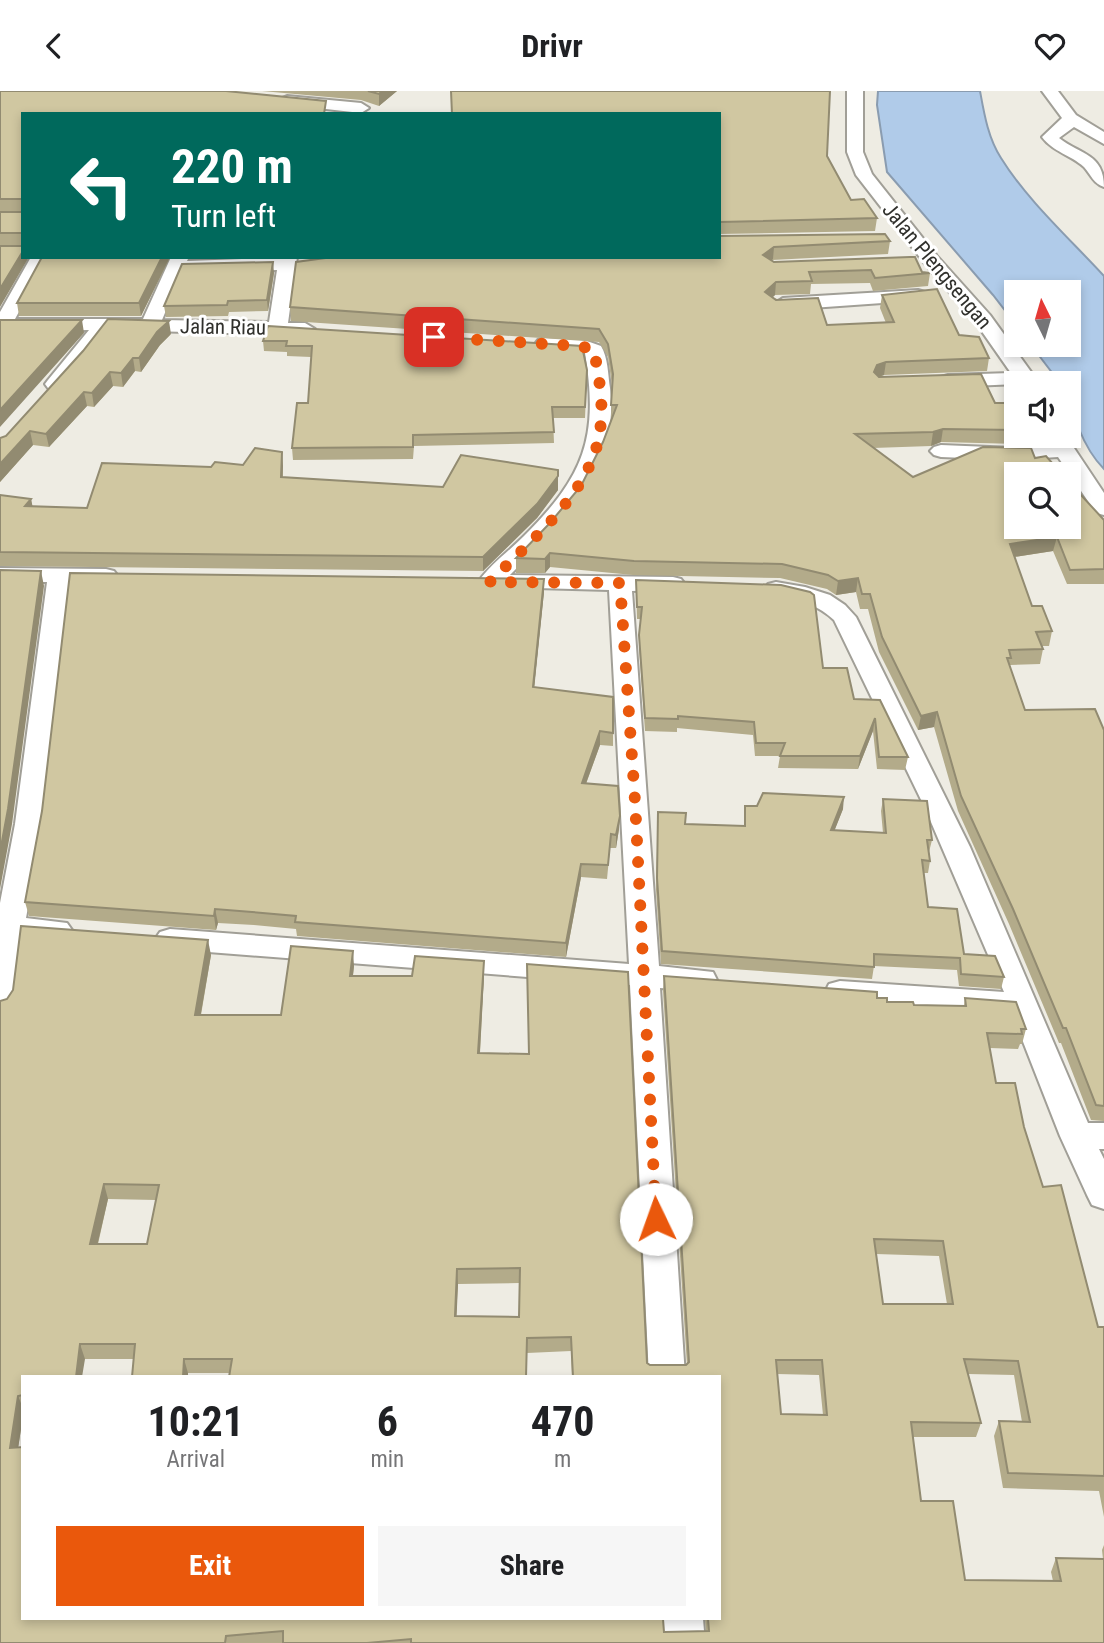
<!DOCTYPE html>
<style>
:root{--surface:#fff;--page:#f6f6f6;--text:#202124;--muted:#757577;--accent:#ea580c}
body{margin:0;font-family:"Roboto Condensed",sans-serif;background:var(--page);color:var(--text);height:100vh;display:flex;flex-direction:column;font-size:26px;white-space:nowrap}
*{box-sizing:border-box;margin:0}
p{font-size:23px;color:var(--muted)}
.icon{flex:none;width:38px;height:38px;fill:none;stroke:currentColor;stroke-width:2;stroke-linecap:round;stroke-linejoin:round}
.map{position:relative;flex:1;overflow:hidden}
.panel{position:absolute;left:21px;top:1284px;width:700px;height:245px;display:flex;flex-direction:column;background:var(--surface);border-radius:0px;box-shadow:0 4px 10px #0003}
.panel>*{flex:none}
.hud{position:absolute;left:21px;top:21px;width:700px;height:147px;border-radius:0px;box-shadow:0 4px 10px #0003;background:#00695c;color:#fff;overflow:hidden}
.needle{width:46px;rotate:355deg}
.controls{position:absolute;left:1004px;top:189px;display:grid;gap:14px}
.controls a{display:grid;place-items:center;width:77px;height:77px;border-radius:0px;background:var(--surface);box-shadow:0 4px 10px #0003;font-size:35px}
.pin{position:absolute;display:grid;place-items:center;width:60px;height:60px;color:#fff;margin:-30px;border-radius:14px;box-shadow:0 4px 10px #0006}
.me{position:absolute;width:77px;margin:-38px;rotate:357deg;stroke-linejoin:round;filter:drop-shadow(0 0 5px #0008)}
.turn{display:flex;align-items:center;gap:24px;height:147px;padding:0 35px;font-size:32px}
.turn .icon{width:91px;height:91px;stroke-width:2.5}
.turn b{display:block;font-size:49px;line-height:60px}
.eta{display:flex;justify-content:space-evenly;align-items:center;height:119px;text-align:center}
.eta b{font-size:42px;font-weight:700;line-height:49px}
.cta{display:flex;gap:14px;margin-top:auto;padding:14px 35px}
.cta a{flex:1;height:80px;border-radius:0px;background:var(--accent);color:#fff;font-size:28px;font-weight:700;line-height:80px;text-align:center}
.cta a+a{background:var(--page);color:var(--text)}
header{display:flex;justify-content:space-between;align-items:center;height:91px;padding:0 35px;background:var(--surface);font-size:32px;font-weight:700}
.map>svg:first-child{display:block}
.water{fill:#b0cbe9;stroke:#8a9cb0;stroke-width:2}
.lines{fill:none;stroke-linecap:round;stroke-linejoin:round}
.minor-casing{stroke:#a19f97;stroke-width:4}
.minor{fill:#fff;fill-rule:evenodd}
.wall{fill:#b3ab8a;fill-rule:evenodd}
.shaded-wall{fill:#928b71}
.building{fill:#d0c7a1;stroke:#928b71;stroke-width:2;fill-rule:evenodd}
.route{stroke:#ea580c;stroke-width:12;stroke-dasharray:0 21.6}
.labels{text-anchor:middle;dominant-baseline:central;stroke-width:6;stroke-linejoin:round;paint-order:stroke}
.far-street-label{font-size:21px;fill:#30302c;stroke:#fff}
</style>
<header><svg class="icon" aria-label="back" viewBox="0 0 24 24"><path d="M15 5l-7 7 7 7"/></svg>Drivr<svg class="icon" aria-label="heart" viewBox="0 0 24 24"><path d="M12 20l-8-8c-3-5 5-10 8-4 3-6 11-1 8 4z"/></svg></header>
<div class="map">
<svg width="1104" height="1552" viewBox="0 0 1104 1552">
<rect width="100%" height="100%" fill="#eeece3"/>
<path class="water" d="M 878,0 L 980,0 C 984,22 988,47 1001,67 C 1027,109 1070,148 1104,185 L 1104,378 C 1084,358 1069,320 1069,292 L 1060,292 L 1031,254 L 1069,254 L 1069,201 L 1017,201 L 1017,235 L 993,204 L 887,81 L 877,14 Z"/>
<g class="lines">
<defs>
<path id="minor" d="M 847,0 L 863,0 L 863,61 L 872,83 L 937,165 L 990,224 L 1039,292 L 948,296 L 941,294 L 938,290 L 941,286 L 948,284 L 1011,282 L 976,232 L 925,173 L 856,84 L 847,61 Z
M 1042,0 L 1058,0 L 1076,24 L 1104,41 L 1104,53 L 1074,36 L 1059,47 C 1081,64 1104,63 1104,96 C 1094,93 1091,84 1084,76 C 1071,64 1053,61 1042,46 L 1062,27 Z
M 287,5 L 361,12 L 369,17 L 361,22 L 282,13 L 279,10 L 282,7 Z
M 31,166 L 49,166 L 15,228 L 143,228 L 171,166 L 189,166 L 187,170 L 297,166 L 288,232 L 305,232 L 315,238 L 305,244 L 109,239 L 62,297 L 48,297 L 45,293 L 48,289 L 89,239 L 0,240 L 0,221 ZM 277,179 L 269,231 L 162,229 L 182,181 Z
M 918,199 L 925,201 L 927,205 L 925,209 L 783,219 L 774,213 L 783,207 Z
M 545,247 L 584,249 L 601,255 C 608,266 608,284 610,297 C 620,378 563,431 510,484 L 673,486 L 681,488 L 685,493 L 681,498 L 632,500 L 659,875 L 713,881 L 717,889 L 713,897 L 702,900 L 660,897 L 685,1286 L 649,1286 L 630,894 L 170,858 L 160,855 L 155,848 L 160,841 L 170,838 L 629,873 L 609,499 L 499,496 L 490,498 L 482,496 L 478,491 C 490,474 509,460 524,445 C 584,385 599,347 585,262 L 538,257 L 535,253 L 538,249 Z
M 1046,345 L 1066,345 L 1104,402 L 1104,424 L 1096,422 L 1058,366 L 1014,369 L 941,366 L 934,364 L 930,360 L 934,356 L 941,354 L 1014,357 L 1051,354 Z
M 0,477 L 106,478 L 114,480 L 118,485 L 114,490 L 70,492 L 43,733 L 26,827 L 67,832 L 72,839 L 67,846 L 57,849 L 23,847 L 15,913 L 11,921 L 0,924 L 0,812 L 15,733 L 47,491 L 0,491 Z
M 776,491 L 805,496 L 830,504 L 845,514 L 856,526 L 970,756 L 1088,1032 L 1104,1032 L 1104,1058 L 1099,1058 L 1104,1068 L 1104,1118 L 1092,1114 L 1087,1104 L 1060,1045 L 1011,920 L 1002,923 L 840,912 L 829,909 L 825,901 L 829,893 L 840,890 L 1004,901 L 925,717 L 834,529 C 814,510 793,509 768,503 L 764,498 L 768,493 Z
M 663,1528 L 703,1528 L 705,1552 L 665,1552 Z"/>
</defs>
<use href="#minor" class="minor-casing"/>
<use href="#minor" class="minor"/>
</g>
<path class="wall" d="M 0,0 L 23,23 L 23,166 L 22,154 L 0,154 L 0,121 L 22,121 L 22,120 L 0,120 Z
M 262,0 L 397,0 L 379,15 L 361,9 Z
M 830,0 L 827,65 L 851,109 L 877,127 L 875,140 L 719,143 L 719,23 Z
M 720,146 L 890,150 L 888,163 L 772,169 L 774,171 L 922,181 L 930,182 L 928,195 L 873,200 L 870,192 L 811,193 L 810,203 L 775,204 L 773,206 L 827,234 L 886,232 L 880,217 L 882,204 L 959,244 L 989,267 L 987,280 L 884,284 L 879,286 L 995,312 L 1017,327 L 1017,345 L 1021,345 L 1020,353 L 941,351 L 931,355 L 873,357 L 913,386 L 1035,367 L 1104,429 L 1104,493 L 1067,493 L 1053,460 L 1014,466 L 1032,515 L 1052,540 L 1049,555 L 1042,555 L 1043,558 L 1040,573 L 1010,574 L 1010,575 L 1025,619 L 1104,639 L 1104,1030 L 1091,1029 L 1061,952 L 1059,952 L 1009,833 L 958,720 L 934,636 L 918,639 L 879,561 L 868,518 L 860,518 L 856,501 L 836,504 L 827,498 L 780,487 L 633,484 L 550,476 L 545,482 L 516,482 L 516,467 L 549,433 L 581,395 L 603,351 L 612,327 L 611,327 L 612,294 L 608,266 L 599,251 L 291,230 L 290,216 Z
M 170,166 L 141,225 L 19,225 L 17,212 Z
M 191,166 L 241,166 L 191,167 Z
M 274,182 L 268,220 L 229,221 L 228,225 L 166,226 L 164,215 Z
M 268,235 L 587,279 L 585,327 L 553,327 L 554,352 L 414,355 L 413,368 L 293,369 L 292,357 L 308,312 L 311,266 L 287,265 L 287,261 L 264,260 L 263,250 Z
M 171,243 L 160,254 L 141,281 L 135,280 L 123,296 L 113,295 L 94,316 L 87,315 L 49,356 L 33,354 L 0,391 L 0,347 L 6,345 Z
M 282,361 L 283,386 L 443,396 L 558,399 L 537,427 L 483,480 L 0,475 L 0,404 L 31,408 L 32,415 L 87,417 L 211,376 L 243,374 Z
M 544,488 L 544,501 L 534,596 L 613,606 L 613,655 L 600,654 L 586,693 L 619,738 L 616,757 L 610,757 L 607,788 L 581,786 L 566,866 L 297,845 L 296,838 L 254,834 L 218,832 L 216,839 L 29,825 L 25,811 Z
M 636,489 L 823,577 L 854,608 L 880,609 L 908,666 L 905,679 L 877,678 L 873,640 L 858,678 L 778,677 L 780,665 L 755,665 L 753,644 L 677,637 L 677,641 L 645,640 L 639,556 L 641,528 L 637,528 Z
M 883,708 L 932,749 L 929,761 L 930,770 L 928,782 L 924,782 L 928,816 L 964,863 L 1004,886 L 1001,898 L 959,895 L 957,879 L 874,875 L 872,888 L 661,873 L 656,799 L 658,721 L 685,733 L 744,735 L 745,715 L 843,718 L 834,740 L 883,742 L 881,720 Z
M 211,864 L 201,924 L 281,924 L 354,875 L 353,885 L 412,885 L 484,870 L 484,885 L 480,962 L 647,1272 L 650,1274 L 687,1274 L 663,900 L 664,885 L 877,907 L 887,911 L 914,914 L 964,915 L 965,907 L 1026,938 L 1022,953 L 1020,953 L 1018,958 L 990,957 L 996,992 L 1024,1036 L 1043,1096 L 1098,1236 L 1104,1236 L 1104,1426 L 1099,1400 L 1003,1397 L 994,1345 L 999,1330 L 1022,1331 L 1014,1284 L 968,1283 L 981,1332 L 976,1346 L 913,1346 L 921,1410 L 965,1489 L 1053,1490 L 1051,1481 L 1056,1467 L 1103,1468 L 1102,1459 L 1104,1454 L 1104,1552 L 0,1552 L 0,910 ZM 108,1108 L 156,1109 L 147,1153 L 98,1153 ZM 876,1163 L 939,1165 L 947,1213 L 883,1213 ZM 519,1192 L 519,1226 L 456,1225 L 458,1193 ZM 571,1260 L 572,1286 L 719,1286 L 719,1528 L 705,1528 L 706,1540 L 664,1541 L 18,1357 L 23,1325 L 23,1286 L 85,1268 L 134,1268 L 188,1282 L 230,1282 L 229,1286 L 527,1286 L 527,1262 ZM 777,1283 L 819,1284 L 823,1324 L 781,1323 Z"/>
<path class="shaded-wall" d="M 382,0 L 397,0 L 379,15 L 379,3 Z
M 774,156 L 773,168 L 762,177 L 763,164 Z
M 23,160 L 23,166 L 29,166 L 0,216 L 0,198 Z
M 162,166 L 170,166 L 141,225 L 139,212 Z
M 273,171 L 274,182 L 268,220 L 267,209 Z
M 776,191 L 775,204 L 764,214 L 765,201 Z
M 82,229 L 84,242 L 0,336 L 0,319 Z
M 169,230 L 171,243 L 160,254 L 141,281 L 139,267 L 157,241 Z
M 133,267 L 135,280 L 123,296 L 121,282 Z
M 886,271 L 884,284 L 875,287 L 874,281 L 877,274 Z
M 110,281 L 113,295 L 94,316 L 92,302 Z
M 84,301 L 87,315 L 49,356 L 46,343 Z
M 943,338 L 941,351 L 931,355 L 933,341 Z
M 30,340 L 33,354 L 0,391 L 0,373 Z
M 282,361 L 283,375 L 282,400 L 281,386 Z
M 558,385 L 558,399 L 537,427 L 483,480 L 483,466 Z
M 31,408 L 34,422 L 25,415 Z
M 1057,446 L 1053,460 L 1007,467 L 1010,453 Z
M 550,462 L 550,476 L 545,482 L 545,468 Z
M 41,480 L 44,495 L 12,733 L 0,798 L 0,761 Z
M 858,487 L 856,501 L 836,504 L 838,490 Z
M 544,488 L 544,501 L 533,609 L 533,596 Z
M 937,621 L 934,636 L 918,639 L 921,625 Z
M 875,627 L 873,640 L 858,678 L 860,665 Z
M 600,640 L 600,654 L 581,706 L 582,692 Z
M 844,706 L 843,718 L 830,751 L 831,739 Z
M 620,725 L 619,738 L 616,757 L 616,744 Z
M 581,773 L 581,786 L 566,866 L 566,852 Z
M 215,818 L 218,832 L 216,839 L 214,825 Z
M 208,849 L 211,864 L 198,939 L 195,924 Z
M 353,860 L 354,875 L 351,900 L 350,885 Z
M 484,870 L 484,885 L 479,977 L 478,962 Z
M 104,1093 L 108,1108 L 94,1168 L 90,1153 Z
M 457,1178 L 458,1193 L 456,1239 L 455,1225 Z
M 80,1253 L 85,1268 L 82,1286 L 76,1286 Z
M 184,1268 L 188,1282 L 188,1286 L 183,1286 Z
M 18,1305 L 23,1317 L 23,1325 L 16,1371 L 10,1357 Z"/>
<path class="building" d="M 0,0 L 226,0 L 326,10 L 324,23 L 23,23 L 23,160 L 0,198 L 0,155 L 22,155 L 22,142 L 0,142 L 0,121 L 22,121 L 22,108 L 0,108 Z
M 368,0 L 382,0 L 379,3 Z
M 451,0 L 830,0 L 827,65 L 851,109 L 864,108 L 877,127 L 720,131 L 719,133 L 719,23 L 452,23 Z
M 885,143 L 890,150 L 774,156 L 763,164 L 774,171 L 910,166 L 915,166 L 922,181 L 930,182 L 875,187 L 871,179 L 809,181 L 812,190 L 776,191 L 765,201 L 776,209 L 818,207 L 827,234 L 894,231 L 882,204 L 937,198 L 959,244 L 979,246 L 989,267 L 886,271 L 877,274 L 874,281 L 879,286 L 981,283 L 995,312 L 1009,312 L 1017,327 L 1017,339 L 943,338 L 933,341 L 855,343 L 913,386 L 983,356 L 1031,357 L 1035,367 L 1046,365 L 1062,383 L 1017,383 L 1017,436 L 1069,436 L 1069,391 L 1104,429 L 1104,478 L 1070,479 L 1057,446 L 1010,453 L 1032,515 L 1042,515 L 1052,540 L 1036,541 L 1043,558 L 1009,559 L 1011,567 L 1007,567 L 1025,619 L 1095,618 L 1104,639 L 1104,1015 L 1096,1014 L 1066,937 L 1063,937 L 1013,818 L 961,705 L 937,621 L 921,625 L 882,546 L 870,503 L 862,503 L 858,487 L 838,490 L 828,484 L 782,473 L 634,470 L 550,462 L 545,468 L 516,467 L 549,433 L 581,395 L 603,351 L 617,314 L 611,314 L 613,283 L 608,253 L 599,238 L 290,216 L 296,171 L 333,166 L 719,166 L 719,145 Z
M 42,166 L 162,166 L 139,212 L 17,212 Z
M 273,171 L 267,209 L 228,210 L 227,214 L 164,215 L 182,173 Z
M 108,228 L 169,230 L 157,241 L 139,267 L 133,267 L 121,282 L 110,281 L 92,302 L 84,301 L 46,343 L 30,340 L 0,373 L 0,347 L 6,345 L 83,260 Z
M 0,229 L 82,229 L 0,319 Z
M 268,235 L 582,255 L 587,279 L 585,316 L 552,316 L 554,341 L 413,344 L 413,356 L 292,357 L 297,312 L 308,312 L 312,255 L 286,255 L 287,250 L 263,250 Z
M 255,357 L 282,361 L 281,386 L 443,396 L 461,364 L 558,379 L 558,385 L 537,413 L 483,466 L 0,461 L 0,404 L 31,408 L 25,415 L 87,417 L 102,372 L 211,376 L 215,371 L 243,374 Z
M 0,479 L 41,480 L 8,718 L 0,761 Z
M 70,482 L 544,488 L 533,596 L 613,606 L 613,642 L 600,640 L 582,692 L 618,695 L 620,725 L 616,744 L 611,743 L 608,774 L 581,773 L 566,852 L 295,831 L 296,825 L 252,821 L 215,818 L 214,825 L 25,811 L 42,720 Z
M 636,489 L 781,494 L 810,501 L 814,504 L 823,577 L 847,577 L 854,608 L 880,609 L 908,666 L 879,666 L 875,627 L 860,665 L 780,665 L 785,652 L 756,652 L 754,631 L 678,625 L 678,628 L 645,627 L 639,544 L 642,516 L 637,516 Z
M 763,702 L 844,706 L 831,739 L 886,742 L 883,708 L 927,710 L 932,749 L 927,749 L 930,770 L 922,769 L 928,816 L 957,818 L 964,863 L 995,865 L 1004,886 L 961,883 L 960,867 L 874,863 L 874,876 L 662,860 L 657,787 L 658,721 L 686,722 L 685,733 L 745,735 L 745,715 L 757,715 Z
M 21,835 L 208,849 L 195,924 L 281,924 L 291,855 L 353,860 L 350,885 L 412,885 L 415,865 L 484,870 L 478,962 L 529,963 L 527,873 L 628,881 L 647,1272 L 650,1274 L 686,1274 L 689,1271 L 664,885 L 877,901 L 877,907 L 887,907 L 887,911 L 913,911 L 914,914 L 966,915 L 965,907 L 1016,911 L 1026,938 L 1021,938 L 1022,943 L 987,942 L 996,992 L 1015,992 L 1024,1036 L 1043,1096 L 1061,1094 L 1098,1236 L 1104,1236 L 1104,1385 L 1008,1382 L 999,1330 L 1030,1331 L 1018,1270 L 964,1268 L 981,1332 L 911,1331 L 921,1410 L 953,1410 L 965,1489 L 1061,1490 L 1056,1467 L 1104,1468 L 1104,1552 L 411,1552 L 411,1548 L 367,1552 L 283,1552 L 283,1540 L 226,1545 L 225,1552 L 0,1552 L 0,910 L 7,908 L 13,899 ZM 104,1093 L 159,1094 L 147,1153 L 90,1153 ZM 874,1148 L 943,1150 L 953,1213 L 883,1213 ZM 520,1177 L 519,1226 L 455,1225 L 457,1178 ZM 571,1246 L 573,1286 L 719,1286 L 719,1528 L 708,1528 L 709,1540 L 664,1541 L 663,1528 L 23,1528 L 23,1356 L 10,1357 L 18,1305 L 23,1304 L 23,1286 L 76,1286 L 80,1253 L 135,1253 L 132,1286 L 183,1286 L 184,1268 L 232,1268 L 229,1286 L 526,1286 L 527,1247 ZM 776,1269 L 822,1269 L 827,1324 L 781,1323 Z"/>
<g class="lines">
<path class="route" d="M 434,246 L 580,255 L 594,259 C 598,282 603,306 601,329 C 598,397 534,446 490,491 L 620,492 L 635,710 L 656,1128"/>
</g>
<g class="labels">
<g class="far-street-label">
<text transform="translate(937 175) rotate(50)">Jalan Plengsengan</text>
<text transform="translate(223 236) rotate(1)">Jalan Riau</text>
</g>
</g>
</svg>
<div class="controls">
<a><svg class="needle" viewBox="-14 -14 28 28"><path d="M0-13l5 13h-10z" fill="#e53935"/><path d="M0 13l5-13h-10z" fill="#757577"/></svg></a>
<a><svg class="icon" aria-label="sound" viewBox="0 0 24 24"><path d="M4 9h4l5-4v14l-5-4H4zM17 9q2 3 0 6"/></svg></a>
<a><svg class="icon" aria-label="search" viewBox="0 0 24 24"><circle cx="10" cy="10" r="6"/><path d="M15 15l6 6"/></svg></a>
</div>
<div class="pin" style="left:434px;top:246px;background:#d93025"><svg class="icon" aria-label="arrive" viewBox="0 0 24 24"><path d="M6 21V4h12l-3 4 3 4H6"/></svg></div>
<svg class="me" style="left:656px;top:1128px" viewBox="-20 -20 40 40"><circle r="19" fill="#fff"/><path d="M0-13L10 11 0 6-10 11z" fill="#ea580c"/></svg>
<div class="hud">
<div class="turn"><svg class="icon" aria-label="left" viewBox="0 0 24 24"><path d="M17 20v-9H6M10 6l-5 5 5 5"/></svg><div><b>220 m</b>Turn left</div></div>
</div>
<section class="panel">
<div class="eta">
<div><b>10:21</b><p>Arrival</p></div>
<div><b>6</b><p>min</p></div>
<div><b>470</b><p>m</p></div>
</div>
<div class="cta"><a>Exit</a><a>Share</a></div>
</section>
</div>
